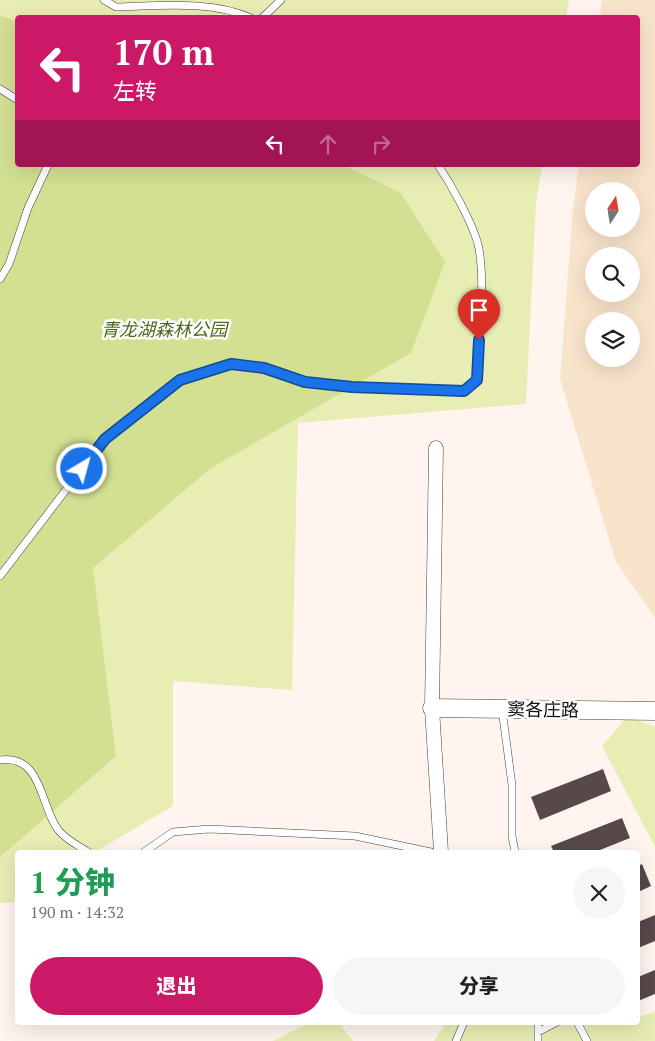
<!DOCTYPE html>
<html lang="zh">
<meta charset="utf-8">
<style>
:root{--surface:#fff;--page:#f6f6f6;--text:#202124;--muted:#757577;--accent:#cb1967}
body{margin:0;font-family:"PT Serif","Noto Sans SC",serif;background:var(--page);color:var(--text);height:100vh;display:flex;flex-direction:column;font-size:19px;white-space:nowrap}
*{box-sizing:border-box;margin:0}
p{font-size:16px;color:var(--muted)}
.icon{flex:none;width:28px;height:28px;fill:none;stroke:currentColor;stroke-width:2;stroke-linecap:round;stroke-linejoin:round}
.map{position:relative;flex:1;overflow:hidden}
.sheet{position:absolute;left:15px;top:850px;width:625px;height:175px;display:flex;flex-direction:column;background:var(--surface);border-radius:5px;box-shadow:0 5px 20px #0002}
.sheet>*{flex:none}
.hud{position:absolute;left:15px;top:15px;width:625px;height:152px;border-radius:5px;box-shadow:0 5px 20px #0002;background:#cb1967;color:#fff;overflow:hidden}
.needle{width:32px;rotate:12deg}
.fabs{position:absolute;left:585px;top:182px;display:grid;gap:10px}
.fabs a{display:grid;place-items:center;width:55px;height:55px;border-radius:50%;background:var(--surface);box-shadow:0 5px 20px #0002;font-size:25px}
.pin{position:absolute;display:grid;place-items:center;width:42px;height:42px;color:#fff;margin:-51px -21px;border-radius:50% 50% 50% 0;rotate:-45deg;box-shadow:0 0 5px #0007}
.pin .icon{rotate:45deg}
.me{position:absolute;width:55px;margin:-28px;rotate:37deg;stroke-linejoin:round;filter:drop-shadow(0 0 4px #0008)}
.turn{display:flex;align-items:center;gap:18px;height:105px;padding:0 15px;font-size:22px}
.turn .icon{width:65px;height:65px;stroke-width:2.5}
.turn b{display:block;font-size:35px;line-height:42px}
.lanes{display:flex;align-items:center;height:48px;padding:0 15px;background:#0003;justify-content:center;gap:25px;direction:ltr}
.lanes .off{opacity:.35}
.round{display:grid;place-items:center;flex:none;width:52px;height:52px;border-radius:26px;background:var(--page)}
.headline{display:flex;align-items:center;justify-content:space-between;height:85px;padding:0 15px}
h1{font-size:30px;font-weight:800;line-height:38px;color:#1e9e55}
.button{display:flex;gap:10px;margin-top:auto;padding:10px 15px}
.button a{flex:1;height:58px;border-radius:30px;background:var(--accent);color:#fff;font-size:20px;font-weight:800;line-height:58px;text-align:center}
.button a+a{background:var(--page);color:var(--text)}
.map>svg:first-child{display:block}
.farmland{fill:#f8e3cb;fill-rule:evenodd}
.green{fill:#e8edb4}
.forest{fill:#d3e092}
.building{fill:#574949}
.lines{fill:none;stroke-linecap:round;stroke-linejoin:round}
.service-casing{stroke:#414141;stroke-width:8}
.minor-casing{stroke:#414141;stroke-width:15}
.tertiary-casing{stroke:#414141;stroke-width:19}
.service{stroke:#fff;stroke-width:7}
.minor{stroke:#fff;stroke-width:14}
.tertiary{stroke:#fff;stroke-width:18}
.route-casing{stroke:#114b97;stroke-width:12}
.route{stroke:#1a73e8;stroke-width:9}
.labels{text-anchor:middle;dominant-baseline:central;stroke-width:5;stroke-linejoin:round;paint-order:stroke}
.park-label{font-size:18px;font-style:italic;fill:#4a6b18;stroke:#fff}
.street-label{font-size:18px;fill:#0e0e0e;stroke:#fff}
</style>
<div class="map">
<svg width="655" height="1041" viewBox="0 0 655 1041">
<rect width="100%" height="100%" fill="#fff5ee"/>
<path class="farmland" d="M 602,0 L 655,0 L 655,618 L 616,562 L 560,379 L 573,208 L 579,165 L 638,165 L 638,18 L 600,17 ZM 594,191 L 631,191 L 631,229 L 594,229 ZM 594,256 L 631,256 L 631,294 L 594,294 ZM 594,321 L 631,321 L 631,359 L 594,359 Z"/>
<path class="green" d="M 0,0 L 569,0 L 566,18 L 18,18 L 18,165 L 542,165 L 536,203 L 526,404 L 298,423 L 292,690 L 173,681 L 173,806 L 95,852 L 18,852 L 17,902 L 0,903 Z
M 628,716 L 655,727 L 655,847 L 602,746 Z
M 655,1012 L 655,1041 L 434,1041 L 446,1023 L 638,1022 L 638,1017 Z
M 308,1023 L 339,1023 L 353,1041 L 273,1041 Z"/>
<path class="forest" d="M 0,15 L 17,22 L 18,165 L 343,165 L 400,192 L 445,262 L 411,353 L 211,468 L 93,568 L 116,756 L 0,857 Z"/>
<path class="building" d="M 603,769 L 611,791 L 540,820 L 531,797 Z
M 622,818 L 630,838 L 595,852 L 554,852 L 551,846 Z
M 642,864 L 651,886 L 638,892 L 638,866 Z
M 655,915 L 655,941 L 638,948 L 638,922 Z
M 655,970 L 655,994 L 638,1001 L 638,977 Z"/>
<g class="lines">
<defs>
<path id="service" d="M 104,0 L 116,7 C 158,6 212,0 251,18
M 262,18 L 281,0
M 0,89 L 18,100
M 0,279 L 9,264 L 28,208 L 48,165
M 0,576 L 105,439 L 180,381 L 231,364 L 264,368 L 305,382 L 352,387 L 464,391 L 477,380 C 479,342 486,279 478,244 C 471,220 452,186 438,165
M 502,709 L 512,785 L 512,836 L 515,852
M 0,760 C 44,754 40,810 60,832 C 67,840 79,846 88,852
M 144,852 L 173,832 L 209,829 L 355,836 L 431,852
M 577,1022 L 587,1041
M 538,1032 L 557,1022
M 456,1041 L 464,1022
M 538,1041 L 538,1022"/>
<path id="minor" d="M 436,448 L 432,708 L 441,852"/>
<path id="tertiary" d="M 432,708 L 655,711"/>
</defs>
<use href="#service" class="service-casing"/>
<use href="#minor" class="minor-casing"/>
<use href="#tertiary" class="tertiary-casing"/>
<use href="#service" class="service"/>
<use href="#minor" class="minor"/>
<use href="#tertiary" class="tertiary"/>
</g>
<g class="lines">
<defs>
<path id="route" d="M 82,469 L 105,439 L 180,380 L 231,364 L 264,368 L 305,382 L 352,387 L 464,391 L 477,380 L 479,340"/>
</defs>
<use href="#route" class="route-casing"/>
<use href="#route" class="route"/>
</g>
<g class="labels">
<g class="park-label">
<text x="164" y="329">青龙湖森林公园</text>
</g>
<g class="street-label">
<text transform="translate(543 709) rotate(1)">窦各庄路</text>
</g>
</g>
</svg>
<div class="fabs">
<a><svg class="needle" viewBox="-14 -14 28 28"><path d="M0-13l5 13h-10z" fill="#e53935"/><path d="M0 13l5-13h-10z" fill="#757577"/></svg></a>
<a><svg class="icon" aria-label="search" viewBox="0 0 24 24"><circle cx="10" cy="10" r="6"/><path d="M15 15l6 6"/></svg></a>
<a><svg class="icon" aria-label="layers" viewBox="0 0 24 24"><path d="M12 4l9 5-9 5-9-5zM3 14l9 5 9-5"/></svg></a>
</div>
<div class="pin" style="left:479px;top:340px;background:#d93025"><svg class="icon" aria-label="arrive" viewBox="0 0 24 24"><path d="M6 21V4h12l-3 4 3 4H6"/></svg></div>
<svg class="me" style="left:82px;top:469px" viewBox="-20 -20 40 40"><circle r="17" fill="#1a73e8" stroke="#fff" stroke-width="3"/><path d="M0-11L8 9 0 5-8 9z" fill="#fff"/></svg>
<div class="hud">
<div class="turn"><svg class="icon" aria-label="left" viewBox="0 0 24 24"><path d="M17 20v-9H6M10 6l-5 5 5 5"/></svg><div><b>170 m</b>左转</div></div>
<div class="lanes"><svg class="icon" aria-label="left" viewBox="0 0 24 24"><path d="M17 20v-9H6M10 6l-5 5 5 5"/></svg><svg class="icon off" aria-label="ahead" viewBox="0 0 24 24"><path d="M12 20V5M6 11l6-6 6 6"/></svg><svg class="icon off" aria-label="right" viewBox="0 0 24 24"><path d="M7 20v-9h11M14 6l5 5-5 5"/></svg></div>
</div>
<section class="sheet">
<div class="headline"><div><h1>1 分钟</h1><p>190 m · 14:32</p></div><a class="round"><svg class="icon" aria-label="close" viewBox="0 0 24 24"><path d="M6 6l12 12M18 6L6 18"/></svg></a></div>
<div class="button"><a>退出</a><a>分享</a></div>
</section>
</div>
